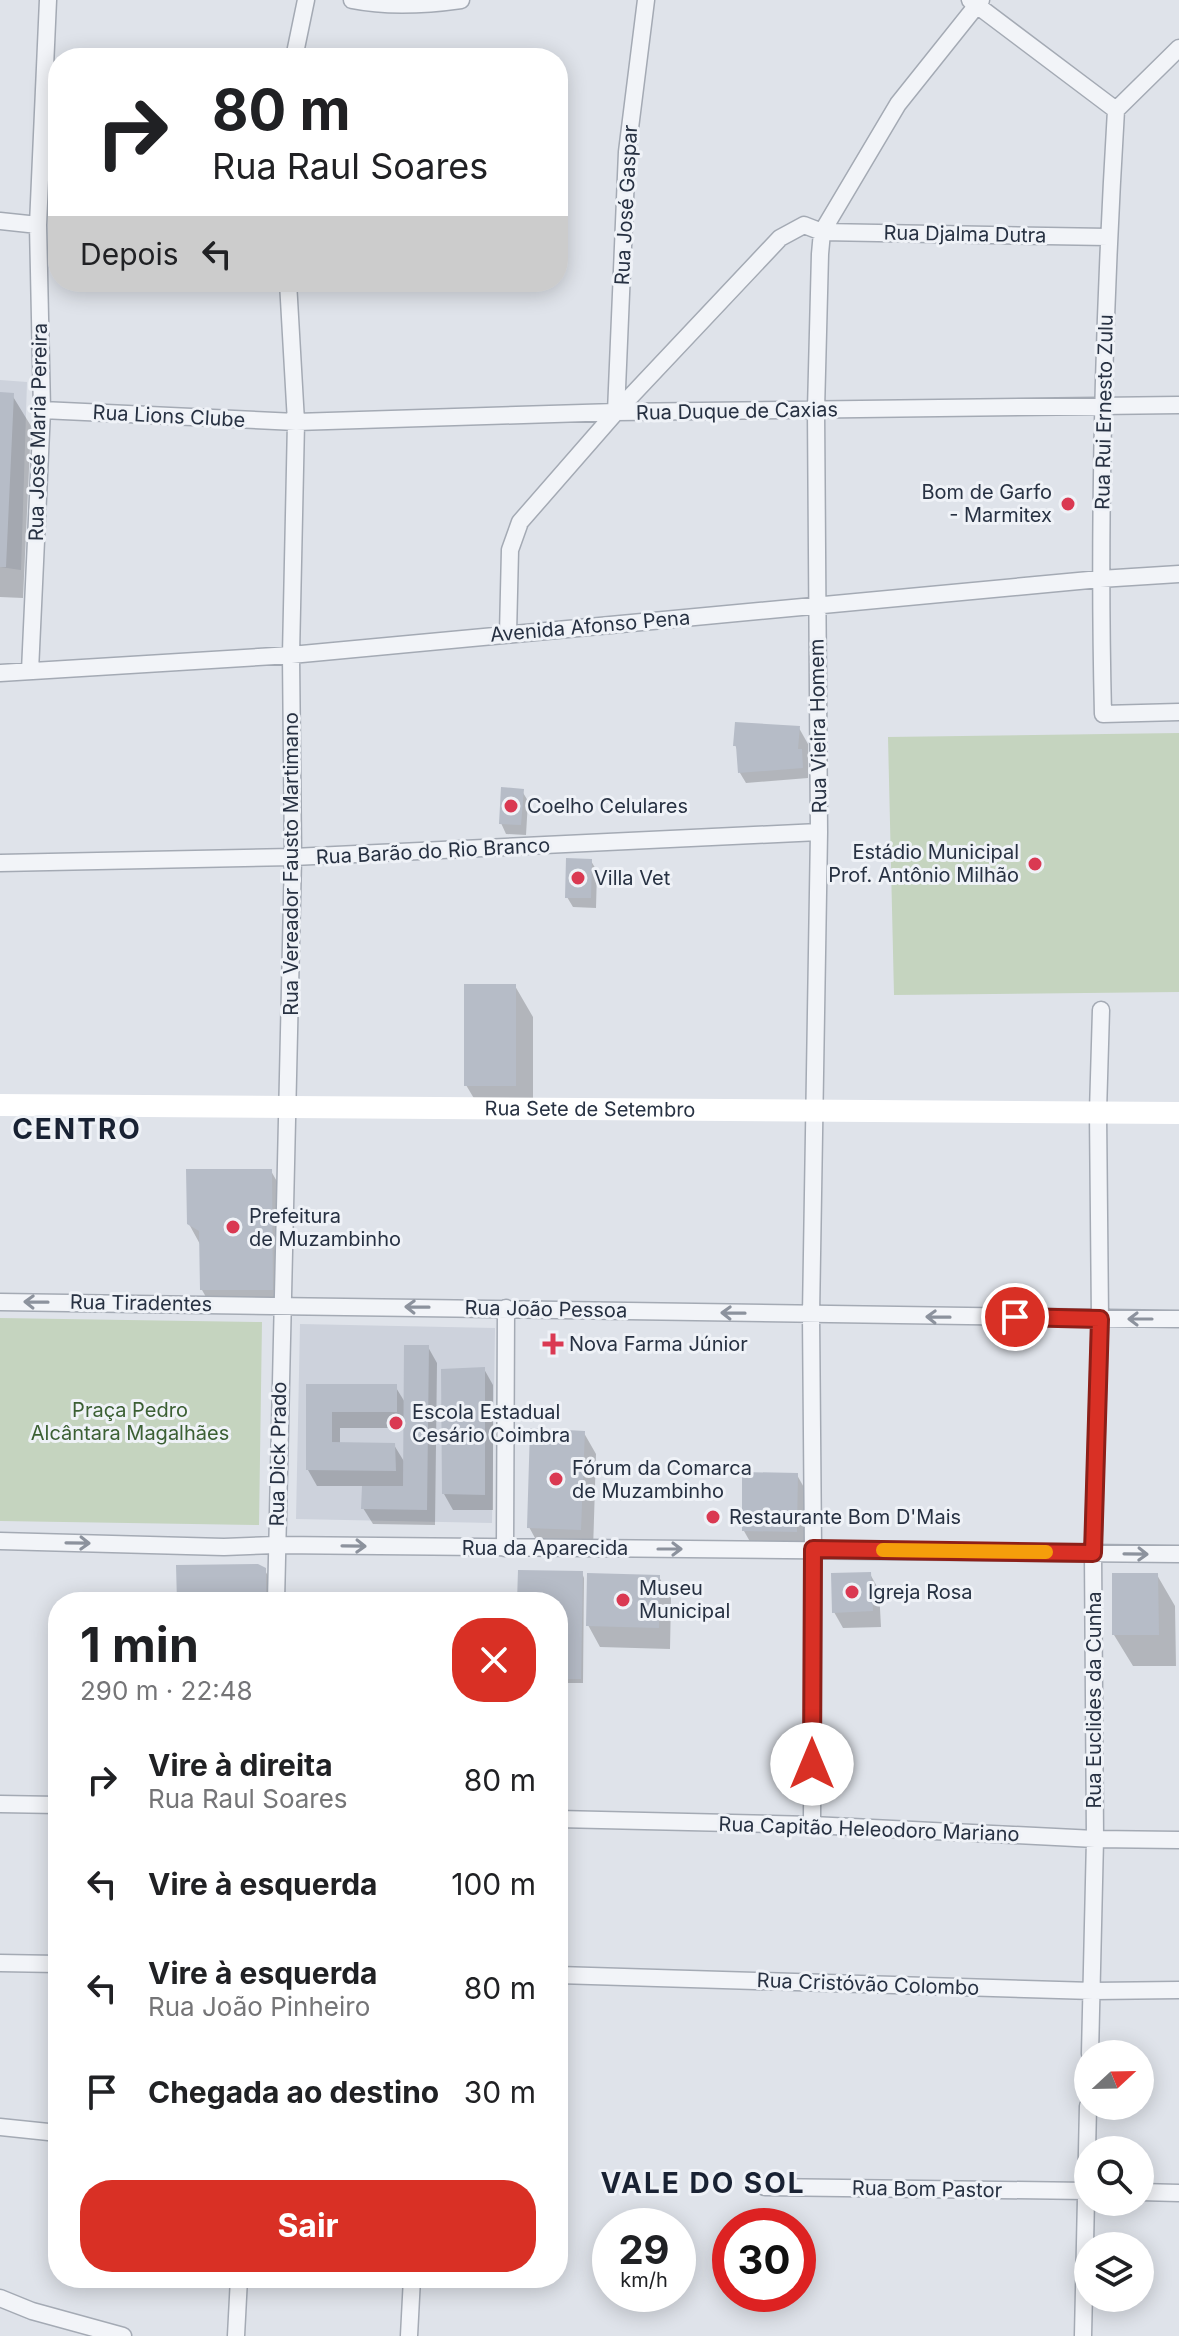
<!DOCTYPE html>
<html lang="pt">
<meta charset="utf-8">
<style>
:root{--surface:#fff;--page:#f2f2f2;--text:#202124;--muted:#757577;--accent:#d93025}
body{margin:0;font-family:Inter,sans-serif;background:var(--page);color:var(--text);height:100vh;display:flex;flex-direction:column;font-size:30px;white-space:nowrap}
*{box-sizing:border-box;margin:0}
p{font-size:26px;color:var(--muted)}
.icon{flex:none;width:44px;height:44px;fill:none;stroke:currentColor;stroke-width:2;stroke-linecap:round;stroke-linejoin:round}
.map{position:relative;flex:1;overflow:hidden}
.sheet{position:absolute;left:48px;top:1592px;width:520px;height:696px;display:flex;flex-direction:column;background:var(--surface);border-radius:32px;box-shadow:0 4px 20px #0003}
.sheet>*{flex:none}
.hud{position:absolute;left:48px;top:48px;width:520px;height:244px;border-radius:32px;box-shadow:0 4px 20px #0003;background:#fff;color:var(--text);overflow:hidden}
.needle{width:52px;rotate:68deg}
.fabs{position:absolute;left:1074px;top:2040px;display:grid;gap:16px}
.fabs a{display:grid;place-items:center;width:80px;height:80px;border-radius:50%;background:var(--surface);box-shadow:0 4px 20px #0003;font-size:40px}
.speed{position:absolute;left:592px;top:2208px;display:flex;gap:16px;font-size:40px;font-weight:700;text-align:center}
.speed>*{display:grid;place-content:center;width:104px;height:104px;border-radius:50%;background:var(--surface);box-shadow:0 4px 20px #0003;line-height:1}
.speed small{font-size:20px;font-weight:400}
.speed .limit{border:12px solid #d22;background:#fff;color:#111}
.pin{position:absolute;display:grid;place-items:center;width:68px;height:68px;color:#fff;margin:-34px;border:4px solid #fff;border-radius:50%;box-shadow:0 2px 8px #0007}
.me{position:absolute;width:88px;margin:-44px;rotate:0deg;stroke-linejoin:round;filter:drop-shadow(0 0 6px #0008)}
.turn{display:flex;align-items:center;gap:28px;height:168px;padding:0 32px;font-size:36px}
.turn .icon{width:104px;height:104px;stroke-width:2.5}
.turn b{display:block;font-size:56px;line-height:68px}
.then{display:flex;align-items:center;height:76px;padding:0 32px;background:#0003;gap:16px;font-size:30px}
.round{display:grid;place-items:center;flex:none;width:84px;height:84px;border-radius:32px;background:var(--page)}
.headline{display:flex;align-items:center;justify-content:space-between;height:136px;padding:0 32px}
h1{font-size:48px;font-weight:700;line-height:60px}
.button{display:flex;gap:16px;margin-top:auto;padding:16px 32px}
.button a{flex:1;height:92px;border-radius:32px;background:var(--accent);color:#fff;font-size:32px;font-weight:700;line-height:92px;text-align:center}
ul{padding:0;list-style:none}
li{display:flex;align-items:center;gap:24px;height:104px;padding:0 32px}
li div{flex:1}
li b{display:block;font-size:30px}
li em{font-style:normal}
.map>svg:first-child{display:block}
.built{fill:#cdd2dc}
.green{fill:#c5d4bf}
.shadow{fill:#0003;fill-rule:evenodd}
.building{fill:#b6bcc7}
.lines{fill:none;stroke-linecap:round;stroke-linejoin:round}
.street-casing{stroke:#a4aab4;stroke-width:19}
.street{stroke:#f2f4f8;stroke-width:16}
.secondary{stroke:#fff;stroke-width:22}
.oneway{stroke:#8c929d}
.route-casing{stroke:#8d1f18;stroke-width:20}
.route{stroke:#d93025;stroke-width:14}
.slow{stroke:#f59e0b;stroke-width:14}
.poi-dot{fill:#da3952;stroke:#eff2f7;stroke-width:3}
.labels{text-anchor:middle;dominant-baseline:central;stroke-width:6;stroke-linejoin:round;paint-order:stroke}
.street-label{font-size:20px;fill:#273142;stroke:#eff2f7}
.poi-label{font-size:20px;fill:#273142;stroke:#eff2f7;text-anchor:start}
.park-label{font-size:20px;fill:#3b5f33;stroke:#eff2f7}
.district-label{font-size:28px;font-weight:bold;letter-spacing:2px;fill:#192233;stroke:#eff2f7}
</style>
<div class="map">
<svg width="1179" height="2336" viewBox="0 0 1179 2336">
<rect width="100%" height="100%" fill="#dfe3ea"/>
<path class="built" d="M 0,380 L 27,382 L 21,570 L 0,567 Z
M 300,1324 L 495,1328 L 492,1523 L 296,1519 Z"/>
<path class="green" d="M 1179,733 L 1179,992 L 894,995 L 888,737 Z
M 0,1318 L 262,1322 L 259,1525 L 0,1521 Z"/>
<path class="shadow" d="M 0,394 L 12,395 L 31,426 L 23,598 L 0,597 Z
M 799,728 L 808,744 L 808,778 L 746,783 L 740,773 L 738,751 L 735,745 Z
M 522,791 L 528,801 L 526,835 L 506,834 L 501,823 Z
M 591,861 L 597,871 L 596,908 L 573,907 L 567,897 Z
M 515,986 L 533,1017 L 533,1117 L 485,1117 L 466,1085 Z
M 271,1171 L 283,1192 L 284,1311 L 214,1311 L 202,1290 L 201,1246 L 189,1224 Z
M 428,1347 L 437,1363 L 435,1525 L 373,1524 L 363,1508 L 364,1486 L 317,1486 L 308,1470 L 308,1386 L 395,1386 L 406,1404 ZM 340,1428 L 405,1428 L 405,1463 L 394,1445 L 340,1444 Z
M 484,1369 L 493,1385 L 493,1510 L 453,1510 L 444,1494 Z
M 584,1433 L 596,1454 L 593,1551 L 541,1549 L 529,1527 Z
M 797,1475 L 806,1491 L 805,1548 L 753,1547 L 744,1531 Z
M 264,1569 L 277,1591 L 277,1602 L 179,1602 Z
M 582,1573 L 584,1578 L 583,1683 L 558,1683 L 558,1602 L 519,1602 Z
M 870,1574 L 879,1590 L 881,1627 L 843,1628 L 834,1612 Z
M 1157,1575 L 1175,1606 L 1176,1666 L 1133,1666 L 1114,1635 Z
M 659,1577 L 671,1598 L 670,1649 L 600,1647 L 588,1625 Z"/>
<path class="building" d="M 0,392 L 14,393 L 6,567 L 0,567 Z
M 735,722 L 800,726 L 798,749 L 802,749 L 803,768 L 738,773 L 736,746 L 733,746 Z
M 501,787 L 524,789 L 521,825 L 499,824 Z
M 566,858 L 592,859 L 591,898 L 565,898 Z
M 464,984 L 516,984 L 516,1086 L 464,1086 Z
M 186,1169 L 272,1169 L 273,1290 L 200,1290 L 199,1231 L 187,1224 Z
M 404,1345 L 429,1345 L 427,1510 L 361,1509 L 362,1486 L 403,1486 Z
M 485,1367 L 485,1495 L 442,1494 L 441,1369 Z
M 306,1384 L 397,1384 L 397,1412 L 332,1412 L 332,1442 L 395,1443 L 396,1471 L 306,1470 Z
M 530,1428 L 585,1431 L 581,1530 L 527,1528 Z
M 742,1472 L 798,1473 L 797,1532 L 742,1531 Z
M 258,1564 L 266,1568 L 266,1602 L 177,1602 L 176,1565 Z
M 518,1570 L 583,1571 L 581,1679 L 558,1679 L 558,1602 L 517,1602 Z
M 871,1572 L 873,1611 L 832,1613 L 831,1573 Z
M 587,1573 L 660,1575 L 659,1628 L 586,1626 Z
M 1112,1573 L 1158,1573 L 1159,1635 L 1112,1635 Z"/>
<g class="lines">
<defs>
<path id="street" d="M 352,0 C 387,7 426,5 461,0
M 970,0 L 1116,110
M 294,58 L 306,0
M 1116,110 C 1104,311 1098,513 1103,714 L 1179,712
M 1116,110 L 1179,48
M 0,221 L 38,225
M 42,410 L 296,422 L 616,412 L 1179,405
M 616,412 L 627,152 L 646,0
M 508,634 L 510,550 L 520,522 L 616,412 L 780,238 L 804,225 L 822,232 L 1108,237
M 30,671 L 42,410 L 38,225 L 48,0
M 0,673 L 291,655 L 1100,579 L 1179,574
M 0,863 L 293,857 L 819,832
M 0,1302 L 1179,1319
M 0,1541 L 224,1547 L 276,1545 L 1179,1554
M 505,1548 L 506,1308
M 276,1602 L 293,857 L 291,655 L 296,422 L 288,282
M 0,1804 L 58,1805
M 558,1819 L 812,1825 L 1095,1839 L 1179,1840
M 812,1825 L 813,1549 L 811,1315 L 819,832 L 816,410 L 820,254 L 822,232 L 898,104 L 981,0
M 0,1963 L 58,1964
M 558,1975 L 1093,1991 L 1179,1990
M 1090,2054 L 1095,1839 L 1093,1553 L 1100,1319 L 1098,1112 L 1101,1010
M 0,2127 L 58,2133
M 765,2187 L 1088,2191
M 1140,2192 L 1179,2193
M 0,2298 L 32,2311 L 123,2336
M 236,2336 L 239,2278
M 409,2336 L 412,2278
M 1083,2336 L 1088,2106"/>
</defs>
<use href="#street" class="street-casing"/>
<use href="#street" class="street"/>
<path class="secondary" id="s1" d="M 0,1105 L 1179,1113"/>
</g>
<defs><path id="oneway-shaft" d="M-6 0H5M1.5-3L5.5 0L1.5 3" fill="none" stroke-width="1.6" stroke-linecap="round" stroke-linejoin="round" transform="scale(2)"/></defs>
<g class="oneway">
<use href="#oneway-shaft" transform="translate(36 1302) rotate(-179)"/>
<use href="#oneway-shaft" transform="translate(417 1307) rotate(-179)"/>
<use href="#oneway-shaft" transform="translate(733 1313) rotate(-179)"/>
<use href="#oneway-shaft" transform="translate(938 1317) rotate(-179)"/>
<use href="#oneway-shaft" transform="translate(1140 1319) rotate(180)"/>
<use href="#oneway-shaft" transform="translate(78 1543) rotate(1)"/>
<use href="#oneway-shaft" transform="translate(354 1546) rotate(1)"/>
<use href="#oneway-shaft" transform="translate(670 1549)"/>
<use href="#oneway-shaft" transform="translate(1136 1554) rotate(1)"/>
</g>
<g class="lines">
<defs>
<path id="route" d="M 812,1764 L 813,1549 L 1093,1553 L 1100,1319 L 1015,1317"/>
</defs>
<use href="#route" class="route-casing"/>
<use href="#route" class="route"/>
<path class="slow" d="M 883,1550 L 1046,1552"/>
</g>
<g class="poi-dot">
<circle cx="1068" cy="504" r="8"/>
<circle cx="511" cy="806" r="8"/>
<circle cx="1035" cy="864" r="8"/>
<circle cx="578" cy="878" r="8"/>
<circle cx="233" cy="1227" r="8"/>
<path d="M549 1332h8v8h8v8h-8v8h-8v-8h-8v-8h8z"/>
<circle cx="396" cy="1423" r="8"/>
<circle cx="556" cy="1479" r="8"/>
<circle cx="713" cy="1517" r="8"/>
<circle cx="852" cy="1592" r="8"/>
<circle cx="623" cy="1600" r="8"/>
</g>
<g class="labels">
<g class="street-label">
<text transform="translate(626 205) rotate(-87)">Rua José Gaspar</text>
<text transform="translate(965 234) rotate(1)">Rua Djalma Dutra</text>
<text transform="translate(737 411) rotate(-1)">Rua Duque de Caxias</text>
<text transform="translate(1104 412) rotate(-89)">Rua Rui Ernesto Zulu</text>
<text transform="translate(169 416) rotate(3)">Rua Lions Clube</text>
<text transform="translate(38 432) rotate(-89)">Rua José Maria Pereira</text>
<text transform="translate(590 626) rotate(-5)">Avenida Afonso Pena</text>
<text transform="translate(818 726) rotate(-91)">Rua Vieira Homem</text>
<text transform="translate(433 851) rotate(-3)">Rua Barão do Rio Branco</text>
<text transform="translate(291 864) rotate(-90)">Rua Vereador Fausto Martimano</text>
<text stroke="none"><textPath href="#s1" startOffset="590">Rua Sete de Setembro</textPath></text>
<text transform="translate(141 1303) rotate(1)">Rua Tiradentes</text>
<text transform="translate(546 1309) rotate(1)">Rua João Pessoa</text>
<text transform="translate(278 1454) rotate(-89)">Rua Dick Prado</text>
<text x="545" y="1548">Rua da Aparecida</text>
<text transform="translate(1094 1700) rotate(-90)">Rua Euclides da Cunha</text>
<text transform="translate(869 1829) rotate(2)">Rua Capitão Heleodoro Mariano</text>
<text transform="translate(868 1984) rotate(2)">Rua Cristóvão Colombo</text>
<text transform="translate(927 2189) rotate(1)">Rua Bom Pastor</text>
</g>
<g class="poi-label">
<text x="1052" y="492" text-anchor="end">Bom de Garfo<tspan x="1052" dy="23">- Marmitex</tspan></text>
<text x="527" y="806">Coelho Celulares</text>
<text x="1019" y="852" text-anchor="end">Estádio Municipal<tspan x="1019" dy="23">Prof. Antônio Milhão</tspan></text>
<text x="594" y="878">Villa Vet</text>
<text x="249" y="1216">Prefeitura<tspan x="249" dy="23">de Muzambinho</tspan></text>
<text x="569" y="1344">Nova Farma Júnior</text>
<text x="412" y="1412">Escola Estadual<tspan x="412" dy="23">Cesário Coimbra</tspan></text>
<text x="572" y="1468">Fórum da Comarca<tspan x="572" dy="23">de Muzambinho</tspan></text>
<text x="729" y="1517">Restaurante Bom D'Mais</text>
<text x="639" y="1588">Museu<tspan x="639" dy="23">Municipal</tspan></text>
<text x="868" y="1592">Igreja Rosa</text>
</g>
<g class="park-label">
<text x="130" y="1410">Praça Pedro<tspan x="130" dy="23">Alcântara Magalhães</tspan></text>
</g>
<g class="district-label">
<text x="77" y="1129">CENTRO</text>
<text x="703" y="2183">VALE DO SOL</text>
</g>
</g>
</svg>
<div class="fabs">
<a><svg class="needle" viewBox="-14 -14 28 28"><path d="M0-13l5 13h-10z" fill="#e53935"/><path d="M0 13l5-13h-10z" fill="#757577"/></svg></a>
<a><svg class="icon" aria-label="search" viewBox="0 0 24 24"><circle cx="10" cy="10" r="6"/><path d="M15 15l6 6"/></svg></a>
<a><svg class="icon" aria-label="layers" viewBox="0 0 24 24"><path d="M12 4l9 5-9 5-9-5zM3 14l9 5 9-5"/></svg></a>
</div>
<div class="speed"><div>29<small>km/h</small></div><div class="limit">30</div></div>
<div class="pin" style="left:1015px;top:1317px;background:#d93025"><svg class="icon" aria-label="arrive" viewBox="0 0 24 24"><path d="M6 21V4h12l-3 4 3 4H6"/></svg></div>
<svg class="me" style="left:812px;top:1764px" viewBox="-20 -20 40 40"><circle r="19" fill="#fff"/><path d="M0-13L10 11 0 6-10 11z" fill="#d93025"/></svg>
<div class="hud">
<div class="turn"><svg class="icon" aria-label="right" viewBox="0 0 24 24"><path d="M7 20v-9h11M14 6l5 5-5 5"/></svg><div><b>80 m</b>Rua Raul Soares</div></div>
<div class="then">Depois<svg class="icon" aria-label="left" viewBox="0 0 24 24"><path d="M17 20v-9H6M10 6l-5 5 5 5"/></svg></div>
</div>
<section class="sheet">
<div class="headline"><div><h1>1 min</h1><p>290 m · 22:48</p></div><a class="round" style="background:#d93025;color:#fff"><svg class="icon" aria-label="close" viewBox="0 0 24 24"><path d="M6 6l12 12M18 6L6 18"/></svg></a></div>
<ul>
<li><svg class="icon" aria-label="right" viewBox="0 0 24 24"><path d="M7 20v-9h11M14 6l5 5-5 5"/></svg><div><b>Vire à direita</b><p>Rua Raul Soares</p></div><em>80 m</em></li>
<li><svg class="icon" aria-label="left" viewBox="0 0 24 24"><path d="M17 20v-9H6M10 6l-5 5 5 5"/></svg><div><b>Vire à esquerda</b></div><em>100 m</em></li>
<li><svg class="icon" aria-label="left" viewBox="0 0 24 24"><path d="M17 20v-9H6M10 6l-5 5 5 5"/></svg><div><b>Vire à esquerda</b><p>Rua João Pinheiro</p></div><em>80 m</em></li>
<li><svg class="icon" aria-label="arrive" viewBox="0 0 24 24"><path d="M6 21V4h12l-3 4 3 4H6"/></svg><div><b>Chegada ao destino</b></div><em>30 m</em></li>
</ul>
<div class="button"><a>Sair</a></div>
</section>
</div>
